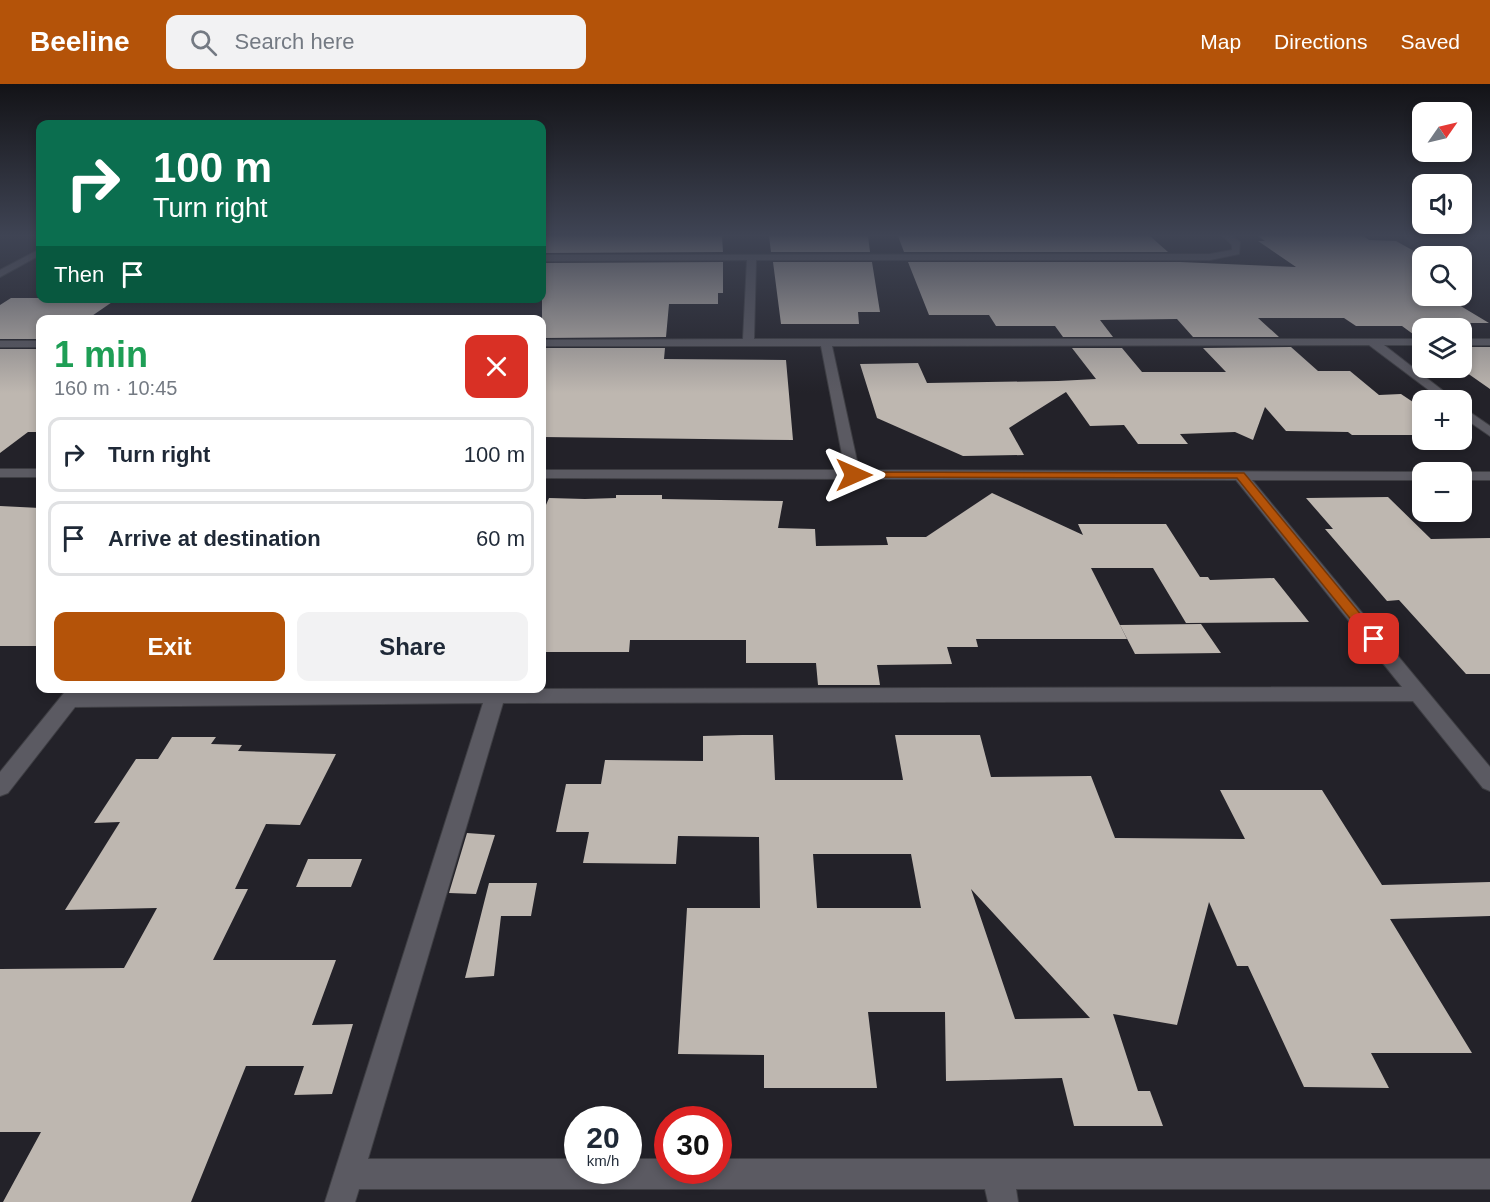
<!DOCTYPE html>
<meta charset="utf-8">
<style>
:root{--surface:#fff;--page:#f2f2f3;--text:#1f2937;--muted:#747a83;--line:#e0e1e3;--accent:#b45309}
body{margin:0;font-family:Helvetica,sans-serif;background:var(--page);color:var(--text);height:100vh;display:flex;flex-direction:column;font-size:22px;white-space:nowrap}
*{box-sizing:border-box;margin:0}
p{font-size:20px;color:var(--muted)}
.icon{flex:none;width:33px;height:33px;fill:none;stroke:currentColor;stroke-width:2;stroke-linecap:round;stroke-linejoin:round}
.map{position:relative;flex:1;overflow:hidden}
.drawer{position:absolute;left:36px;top:231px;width:510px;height:378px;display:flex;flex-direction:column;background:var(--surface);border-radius:12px;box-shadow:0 3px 9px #0003}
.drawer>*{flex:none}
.guide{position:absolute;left:36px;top:36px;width:510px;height:183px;border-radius:12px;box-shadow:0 3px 9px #0003;background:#0b6e4f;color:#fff;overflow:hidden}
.needle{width:39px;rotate:56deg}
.tools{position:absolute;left:1412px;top:18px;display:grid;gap:12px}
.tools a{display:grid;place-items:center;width:60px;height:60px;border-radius:12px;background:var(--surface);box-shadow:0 3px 9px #0003;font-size:30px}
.speed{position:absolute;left:564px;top:1022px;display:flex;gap:12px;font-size:30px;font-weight:700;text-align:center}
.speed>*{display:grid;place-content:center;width:78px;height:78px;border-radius:50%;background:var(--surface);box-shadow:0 3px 9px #0003;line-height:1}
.speed small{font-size:15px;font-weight:400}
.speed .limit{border:9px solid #d22;background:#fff;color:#111}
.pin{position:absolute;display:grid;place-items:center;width:51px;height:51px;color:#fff;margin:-26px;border-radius:12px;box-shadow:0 3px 9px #0006}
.me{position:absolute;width:66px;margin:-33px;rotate:90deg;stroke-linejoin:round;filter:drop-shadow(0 0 4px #0008)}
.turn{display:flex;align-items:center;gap:21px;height:126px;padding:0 18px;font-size:27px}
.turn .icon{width:78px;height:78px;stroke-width:2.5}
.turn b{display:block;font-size:42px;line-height:51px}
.then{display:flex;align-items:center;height:57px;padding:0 18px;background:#0003;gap:12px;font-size:22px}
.round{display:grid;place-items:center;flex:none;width:63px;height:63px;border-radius:12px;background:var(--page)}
.overview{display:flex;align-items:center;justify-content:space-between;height:102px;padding:0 18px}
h1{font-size:36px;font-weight:700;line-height:45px;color:#1e9e55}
.cta{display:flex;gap:12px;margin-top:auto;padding:12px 18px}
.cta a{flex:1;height:69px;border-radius:12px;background:var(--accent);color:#fff;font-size:24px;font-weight:700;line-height:69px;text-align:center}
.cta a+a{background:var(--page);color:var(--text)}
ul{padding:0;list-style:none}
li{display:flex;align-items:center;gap:18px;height:75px;margin:0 12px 9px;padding:0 6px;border:3px solid var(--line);border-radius:12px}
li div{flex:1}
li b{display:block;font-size:22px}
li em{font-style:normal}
header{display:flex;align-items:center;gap:36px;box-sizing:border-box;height:84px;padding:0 30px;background:var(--accent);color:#fff}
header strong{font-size:28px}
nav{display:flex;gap:33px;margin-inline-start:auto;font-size:21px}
.search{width:420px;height:54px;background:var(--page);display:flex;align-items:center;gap:15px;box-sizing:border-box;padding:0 21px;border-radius:12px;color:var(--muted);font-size:22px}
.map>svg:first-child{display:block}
.building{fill:#beb7b0;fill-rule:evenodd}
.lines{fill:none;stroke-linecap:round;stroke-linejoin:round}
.minor-casing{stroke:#3e3e43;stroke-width:2}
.minor{fill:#5b5a62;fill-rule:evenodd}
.route{fill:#b45309;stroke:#753606;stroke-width:1.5}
</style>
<header>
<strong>Beeline</strong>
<div class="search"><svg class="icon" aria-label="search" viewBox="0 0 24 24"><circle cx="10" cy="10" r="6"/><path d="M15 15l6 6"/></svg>Search here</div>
<nav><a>Map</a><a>Directions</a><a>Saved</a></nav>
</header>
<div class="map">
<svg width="1490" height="1118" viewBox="0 0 1490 1118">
<rect width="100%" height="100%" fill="#232229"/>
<path class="building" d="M 542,152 L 722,152 L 723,168 L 542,169 Z
M 769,152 L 868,152 L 870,168 L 771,168 Z
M 898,152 L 1150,152 L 1168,168 L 904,168 Z
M 1258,152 L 1363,152 L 1369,156 L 1396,157 L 1423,172 L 1422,212 L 1444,212 L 1489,239 L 1452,239 L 1461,244 L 1422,244 L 1422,253 L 1417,253 L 1402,242 L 1356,242 L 1344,234 L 1258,234 L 1279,253 L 1193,253 L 1177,235 L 1100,236 L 1113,253 L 1063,253 L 1055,242 L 996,242 L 989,231 L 929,231 L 908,178 L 1180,178 L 1296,183 L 1258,157 L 1265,157 Z
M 723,178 L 723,209 L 718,209 L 718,220 L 669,220 L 666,253 L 542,254 L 542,179 Z
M 773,178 L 872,178 L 880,228 L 858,228 L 859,240 L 781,240 Z
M 11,214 L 118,214 L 86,236 L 40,236 L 40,255 L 0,255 L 0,221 Z
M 1291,263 L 1318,287 L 1350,287 L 1379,311 L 1401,310 L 1422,324 L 1422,351 L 1352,351 L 1348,348 L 1286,347 L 1265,323 L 1253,356 L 1235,348 L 1180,350 L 1188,360 L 1138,360 L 1124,341 L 1090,342 L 1066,308 L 1009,344 L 1024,371 L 963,372 L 877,334 L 860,280 L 918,279 L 927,299 L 1058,297 L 1096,295 L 1072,264 L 1122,264 L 1142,288 L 1226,288 L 1203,264 Z
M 1461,263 L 1490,263 L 1490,305 L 1460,284 Z
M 542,264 L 665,264 L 664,275 L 786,276 L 793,356 L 542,353 Z
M 0,265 L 40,265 L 40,348 L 28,348 L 0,369 Z
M 992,409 L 1083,451 L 1078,440 L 1166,440 L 1200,493 L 1208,493 L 1210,496 L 1274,494 L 1309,538 L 1186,539 L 1153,484 L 1091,484 L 1127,555 L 976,555 L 978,563 L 947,563 L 952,580 L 877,581 L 880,601 L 818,601 L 816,579 L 746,579 L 746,556 L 630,556 L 629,568 L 542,568 L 542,430 L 549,414 L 585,415 L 616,414 L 616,411 L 662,411 L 662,415 L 783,417 L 778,444 L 815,445 L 816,462 L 888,461 L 886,453 L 926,453 Z
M 1388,413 L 1431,455 L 1490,454 L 1490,590 L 1466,590 L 1399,516 L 1387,517 L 1325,445 L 1333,445 L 1306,414 Z
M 0,422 L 40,424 L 40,562 L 0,562 Z
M 1201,540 L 1221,569 L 1135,570 L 1120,541 Z
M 742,651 L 773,651 L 775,696 L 903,696 L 895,651 L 980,651 L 991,693 L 1091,692 L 1115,754 L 1245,755 L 1220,706 L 1322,706 L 1382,801 L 1490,798 L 1490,832 L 1390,835 L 1472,969 L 1371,969 L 1389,1004 L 1304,1003 L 1248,882 L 1237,882 L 1209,818 L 1177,941 L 1113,930 L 1138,1007 L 1150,1007 L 1163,1042 L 1074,1042 L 1062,994 L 946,997 L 945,928 L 868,928 L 877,1004 L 764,1004 L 764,971 L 678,970 L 687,824 L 760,824 L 759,753 L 678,752 L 676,780 L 583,779 L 589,748 L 556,748 L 566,700 L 601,700 L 605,676 L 703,677 L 703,652 ZM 813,770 L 911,770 L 921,824 L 817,824 ZM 971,805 L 1090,934 L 1015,935 Z
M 172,653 L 216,653 L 211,660 L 242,661 L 238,667 L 336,670 L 300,741 L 266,740 L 235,805 L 248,805 L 213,876 L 336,876 L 312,941 L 353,940 L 332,1010 L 294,1011 L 304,982 L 246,982 L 191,1118 L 3,1118 L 41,1048 L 0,1048 L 0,885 L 124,884 L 157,824 L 65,826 L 120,738 L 94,739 L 136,675 L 158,675 Z
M 467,749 L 495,751 L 476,810 L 449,809 Z
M 308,775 L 362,775 L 351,803 L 296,803 Z
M 489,799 L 537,799 L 531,832 L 501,832 L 494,892 L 465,894 Z"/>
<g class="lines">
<defs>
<path id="minor" d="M 1223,152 L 1232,152 L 1240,158 L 1239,170 L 1210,176 L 756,176 L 754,255 L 1422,255 L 1422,261 L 1384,261 L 1455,316 L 1442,316 L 1369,261 L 832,262 L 859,386 L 1425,388 L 1422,388 L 1422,396 L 1252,396 L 1490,683 L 1490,707 L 1483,704 L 1413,617 L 503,619 L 368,1075 L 578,1075 L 578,1086 L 628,1086 L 628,1075 L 668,1075 L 668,1086 L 718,1086 L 718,1075 L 1490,1075 L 1490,1105 L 1016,1105 L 1018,1118 L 988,1118 L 985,1105 L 359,1105 L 355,1118 L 325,1118 L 483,619 L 75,623 L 8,709 L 0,712 L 0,688 L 68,604 L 84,604 L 85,609 L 495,605 L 1402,603 L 1236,396 L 542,394 L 542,386 L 845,386 L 821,262 L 542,262 L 542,256 L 743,255 L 747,176 L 542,177 L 542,171 L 1210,170 L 1232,166 L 1232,161 Z
M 40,165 L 40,171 L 0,193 L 0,186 Z
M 1461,255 L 1490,255 L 1490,261 L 1461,261 Z
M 0,257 L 40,257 L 40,263 L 0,263 Z
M 1461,322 L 1490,342 L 1490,352 L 1461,332 Z
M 0,385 L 40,385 L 40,393 L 0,393 Z
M 1458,388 L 1490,388 L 1490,396 L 1461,396 L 1461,388 Z"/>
</defs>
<use href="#minor" class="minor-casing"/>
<use href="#minor" class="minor"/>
</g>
<linearGradient id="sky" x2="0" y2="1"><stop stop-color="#131317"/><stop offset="0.49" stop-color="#3f4454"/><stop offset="1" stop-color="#3f4454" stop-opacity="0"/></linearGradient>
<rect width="1490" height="309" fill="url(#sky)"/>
<path class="route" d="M 854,388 L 1244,389 L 1381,555 L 1374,560 L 1369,558 L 1237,394 L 850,393 L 850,389 Z"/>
</svg>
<div class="tools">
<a><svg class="needle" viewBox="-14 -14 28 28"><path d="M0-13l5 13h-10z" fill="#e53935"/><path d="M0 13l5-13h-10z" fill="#747a83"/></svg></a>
<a><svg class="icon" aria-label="sound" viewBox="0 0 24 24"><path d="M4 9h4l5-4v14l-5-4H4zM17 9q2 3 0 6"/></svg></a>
<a><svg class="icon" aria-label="search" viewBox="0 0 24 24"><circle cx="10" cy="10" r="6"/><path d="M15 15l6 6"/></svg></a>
<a><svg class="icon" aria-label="layers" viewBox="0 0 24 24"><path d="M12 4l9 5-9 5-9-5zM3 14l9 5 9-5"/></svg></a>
<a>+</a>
<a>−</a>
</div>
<div class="speed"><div>20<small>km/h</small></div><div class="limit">30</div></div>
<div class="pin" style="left:1374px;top:555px;background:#d93025"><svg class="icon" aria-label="arrive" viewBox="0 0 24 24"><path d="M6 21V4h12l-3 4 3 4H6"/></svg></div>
<svg class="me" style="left:854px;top:391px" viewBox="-20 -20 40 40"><path d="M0-17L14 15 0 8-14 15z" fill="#b45309" stroke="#fff" stroke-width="4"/></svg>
<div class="guide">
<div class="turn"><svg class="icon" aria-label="right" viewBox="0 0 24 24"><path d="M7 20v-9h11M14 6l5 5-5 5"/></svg><div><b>100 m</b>Turn right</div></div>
<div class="then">Then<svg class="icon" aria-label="arrive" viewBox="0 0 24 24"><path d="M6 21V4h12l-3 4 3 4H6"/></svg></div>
</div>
<section class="drawer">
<div class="overview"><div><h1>1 min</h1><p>160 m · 10:45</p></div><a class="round" style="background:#d93025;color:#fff"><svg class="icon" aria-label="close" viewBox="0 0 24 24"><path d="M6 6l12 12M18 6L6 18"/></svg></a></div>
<ul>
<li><svg class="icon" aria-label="right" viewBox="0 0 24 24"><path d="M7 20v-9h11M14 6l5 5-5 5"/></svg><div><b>Turn right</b></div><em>100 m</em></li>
<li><svg class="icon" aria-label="arrive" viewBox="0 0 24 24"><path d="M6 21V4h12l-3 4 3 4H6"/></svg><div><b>Arrive at destination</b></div><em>60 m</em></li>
</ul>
<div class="cta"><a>Exit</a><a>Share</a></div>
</section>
</div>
